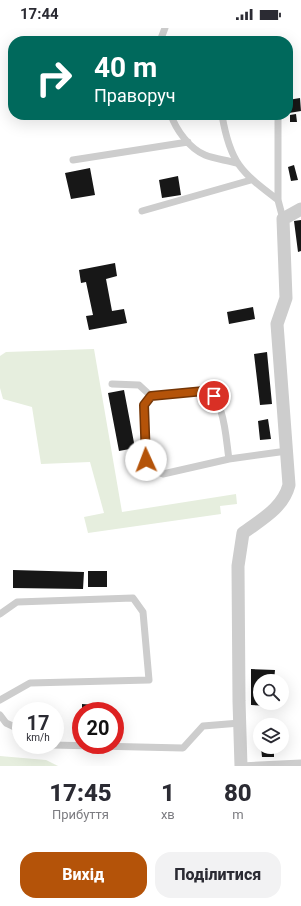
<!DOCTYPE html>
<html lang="uk">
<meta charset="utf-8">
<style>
:root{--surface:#fff;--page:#f2f2f3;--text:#2b2b33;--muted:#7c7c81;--accent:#b45309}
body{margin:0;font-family:Roboto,sans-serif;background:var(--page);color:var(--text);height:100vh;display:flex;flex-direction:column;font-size:15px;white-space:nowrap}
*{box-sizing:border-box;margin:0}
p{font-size:13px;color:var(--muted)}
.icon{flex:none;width:22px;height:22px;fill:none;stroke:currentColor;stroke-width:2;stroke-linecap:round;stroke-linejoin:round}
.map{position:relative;height:738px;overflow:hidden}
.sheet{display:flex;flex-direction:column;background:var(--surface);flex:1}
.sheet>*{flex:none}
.hud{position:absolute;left:8px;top:8px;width:285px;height:84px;border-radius:16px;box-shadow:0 4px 16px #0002;background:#00695c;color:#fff;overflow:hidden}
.buttons{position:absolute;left:253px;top:646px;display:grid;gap:8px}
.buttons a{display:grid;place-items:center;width:36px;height:36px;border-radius:50%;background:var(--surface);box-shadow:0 4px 16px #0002;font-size:20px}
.speed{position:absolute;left:12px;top:674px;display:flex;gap:8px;font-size:20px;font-weight:700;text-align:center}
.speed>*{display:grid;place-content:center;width:52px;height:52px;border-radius:50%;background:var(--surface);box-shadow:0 4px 16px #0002;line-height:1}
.speed small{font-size:10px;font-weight:400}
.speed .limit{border:6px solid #d22;background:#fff;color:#111}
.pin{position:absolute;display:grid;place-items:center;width:34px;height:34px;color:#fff;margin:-17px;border:2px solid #fff;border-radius:50%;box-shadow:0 1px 4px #0007}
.me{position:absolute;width:44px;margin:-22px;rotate:358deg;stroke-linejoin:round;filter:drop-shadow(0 0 3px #0008)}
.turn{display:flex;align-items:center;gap:14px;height:84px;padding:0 20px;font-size:18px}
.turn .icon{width:52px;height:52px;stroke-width:2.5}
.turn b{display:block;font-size:28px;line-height:34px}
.eta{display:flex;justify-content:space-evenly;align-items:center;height:68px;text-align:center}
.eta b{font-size:24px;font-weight:800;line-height:28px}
.action{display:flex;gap:8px;margin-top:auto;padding:8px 20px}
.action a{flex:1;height:46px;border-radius:16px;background:var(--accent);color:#fff;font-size:16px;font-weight:800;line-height:46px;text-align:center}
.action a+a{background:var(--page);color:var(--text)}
.status{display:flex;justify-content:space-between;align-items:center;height:28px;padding:0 20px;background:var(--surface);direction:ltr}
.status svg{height:11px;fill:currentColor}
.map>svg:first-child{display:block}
.green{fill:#e6eede}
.building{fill:#171717}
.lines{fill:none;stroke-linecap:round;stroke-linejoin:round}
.service{stroke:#cdcdcd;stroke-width:7}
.minor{stroke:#cdcdcd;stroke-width:13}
.route-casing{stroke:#753606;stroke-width:10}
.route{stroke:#b45309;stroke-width:7}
</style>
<div class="status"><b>17:44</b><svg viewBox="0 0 49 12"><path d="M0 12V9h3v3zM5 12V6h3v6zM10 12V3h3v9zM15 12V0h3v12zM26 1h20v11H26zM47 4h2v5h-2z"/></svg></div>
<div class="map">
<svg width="301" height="738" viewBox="0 0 301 738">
<rect width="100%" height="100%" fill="#fff"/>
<path class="green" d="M 94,321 L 122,484 L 236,466 L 237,476 L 220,478 L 221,486 L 88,505 L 84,489 L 104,485 L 90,434 L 41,436 L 32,379 L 3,371 L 0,360 L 0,328 L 6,324 Z
M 0,728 L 46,732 L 58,738 L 0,738 Z"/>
<path class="building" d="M 300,70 L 301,83 L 289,85 L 288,72 Z
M 296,86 L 297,94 L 290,94 L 290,87 Z
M 294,137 L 298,152 L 291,153 L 288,139 Z
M 90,140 L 95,167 L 71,171 L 65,145 Z
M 178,148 L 181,167 L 162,170 L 159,152 Z
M 301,192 L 301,223 L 298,224 L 294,193 Z
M 115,235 L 117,248 L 106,251 L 112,283 L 124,281 L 127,295 L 89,302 L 86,288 L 93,287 L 86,254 L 81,255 L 79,242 Z
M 253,279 L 255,291 L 229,296 L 227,284 Z
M 267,324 L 272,376 L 260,377 L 254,326 Z
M 124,362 L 135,420 L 119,423 L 108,365 Z
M 268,391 L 271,411 L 260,412 L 258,393 Z
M 13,542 L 84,544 L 83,561 L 13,560 Z
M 88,543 L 107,543 L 107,559 L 88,559 Z
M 251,641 L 275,642 L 274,653 L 260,653 L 260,675 L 274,675 L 274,678 L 251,677 Z
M 82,676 L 96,677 L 96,683 L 82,683 Z
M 261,719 L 274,719 L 274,729 L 262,729 Z"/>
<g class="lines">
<path class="service" d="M 160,13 L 165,0
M 171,87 C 176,102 190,121 205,127 C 215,131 226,132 236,135
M 222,87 C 230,135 241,144 278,172
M 278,87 L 278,172 L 283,191
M 73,132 L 188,114
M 142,183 L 251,152
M 112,356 L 139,357 L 151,368
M 229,431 C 226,414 225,365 203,363 C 188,362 166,366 151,368 L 144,377 L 146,431 L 152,442 L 163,446 L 229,431 L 287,423
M 0,586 L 17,574 L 133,570 L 143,584 L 149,652 L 30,655 L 0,672
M 0,687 L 6,695 L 21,702
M 52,717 L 183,720 L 203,698 L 240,695
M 241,738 L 301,735"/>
<path class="minor" d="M 241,738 L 239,673 L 238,538 L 243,505 C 262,491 283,480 289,457 L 277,296 L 286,270 L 283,191 L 301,181"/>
</g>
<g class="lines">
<defs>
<path id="route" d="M 146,432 L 144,377 L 151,368 L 204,363 L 214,368"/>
</defs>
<use href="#route" class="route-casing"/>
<use href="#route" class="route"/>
</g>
</svg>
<div class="buttons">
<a><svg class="icon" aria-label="search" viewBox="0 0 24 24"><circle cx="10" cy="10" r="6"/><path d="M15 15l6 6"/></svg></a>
<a><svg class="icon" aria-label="layers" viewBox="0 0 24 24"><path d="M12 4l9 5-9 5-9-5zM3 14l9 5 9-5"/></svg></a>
</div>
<div class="speed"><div>17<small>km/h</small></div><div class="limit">20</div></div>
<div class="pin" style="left:214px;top:368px;background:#d93025"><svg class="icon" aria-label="arrive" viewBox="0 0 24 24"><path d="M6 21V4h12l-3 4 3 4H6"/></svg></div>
<svg class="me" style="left:146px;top:432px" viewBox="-20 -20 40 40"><circle r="19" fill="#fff"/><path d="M0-13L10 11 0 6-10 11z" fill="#b45309"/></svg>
<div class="hud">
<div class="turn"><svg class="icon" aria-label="right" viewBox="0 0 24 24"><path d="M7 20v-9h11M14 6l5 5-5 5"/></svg><div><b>40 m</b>Праворуч</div></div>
</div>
</div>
<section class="sheet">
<div class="eta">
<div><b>17:45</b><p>Прибуття</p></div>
<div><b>1</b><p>хв</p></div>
<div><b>80</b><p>m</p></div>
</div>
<div class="action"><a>Вихід</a><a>Поділитися</a></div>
</section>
